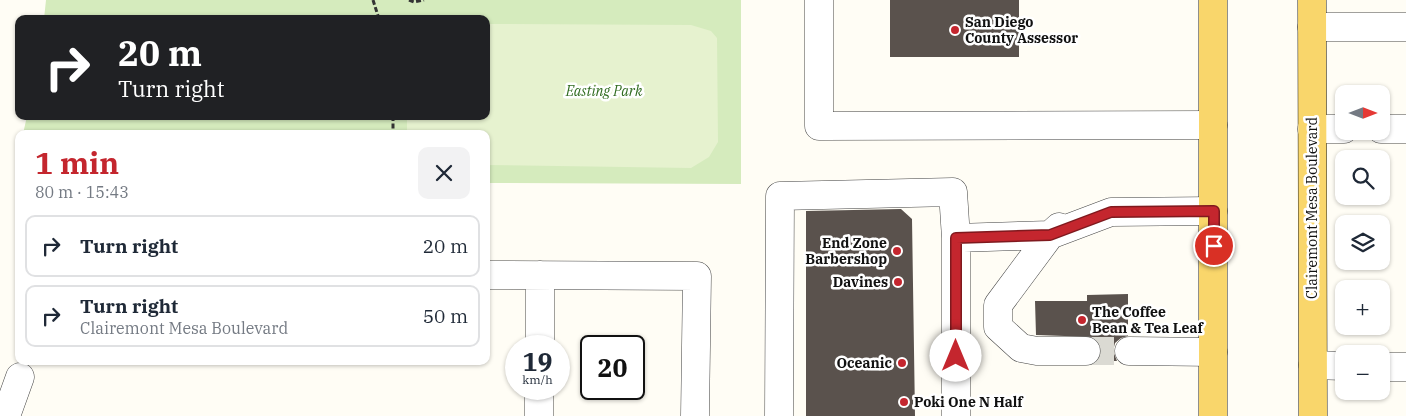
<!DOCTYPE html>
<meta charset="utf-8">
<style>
:root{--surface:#fff;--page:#f2f2f3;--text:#1f2937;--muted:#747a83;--line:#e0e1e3;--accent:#c4262e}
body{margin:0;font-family:"IBM Plex Serif",serif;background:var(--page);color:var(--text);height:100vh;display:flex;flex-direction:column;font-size:19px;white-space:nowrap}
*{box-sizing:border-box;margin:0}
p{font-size:16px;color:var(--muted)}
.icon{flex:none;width:28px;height:28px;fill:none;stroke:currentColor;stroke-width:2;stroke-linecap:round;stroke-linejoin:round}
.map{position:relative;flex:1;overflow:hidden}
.drawer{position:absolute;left:15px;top:130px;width:475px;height:235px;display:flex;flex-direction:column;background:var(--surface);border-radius:10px;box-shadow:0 1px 4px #0004}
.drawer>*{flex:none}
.banner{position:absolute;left:15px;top:15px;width:475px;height:105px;border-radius:10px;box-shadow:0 1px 4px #0004;background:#202124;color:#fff;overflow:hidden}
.needle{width:32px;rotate:90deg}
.buttons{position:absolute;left:1335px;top:85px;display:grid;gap:10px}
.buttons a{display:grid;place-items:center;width:55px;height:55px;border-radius:10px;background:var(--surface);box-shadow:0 1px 4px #0004;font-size:25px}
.speed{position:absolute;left:505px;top:335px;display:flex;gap:10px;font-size:25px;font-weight:700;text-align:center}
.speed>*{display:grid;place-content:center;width:65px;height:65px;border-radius:50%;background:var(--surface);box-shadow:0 1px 4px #0004;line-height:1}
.speed small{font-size:12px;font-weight:400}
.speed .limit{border:2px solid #111;border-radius:8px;background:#fff;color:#111}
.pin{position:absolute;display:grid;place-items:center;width:42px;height:42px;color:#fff;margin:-21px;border:2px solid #fff;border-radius:50%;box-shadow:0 1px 5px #0007}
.me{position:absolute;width:55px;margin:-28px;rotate:0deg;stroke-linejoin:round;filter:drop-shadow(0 0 4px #0008)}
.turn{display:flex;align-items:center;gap:18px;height:105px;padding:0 20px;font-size:22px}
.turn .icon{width:65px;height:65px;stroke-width:2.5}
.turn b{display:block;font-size:35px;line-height:42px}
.round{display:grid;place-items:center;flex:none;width:52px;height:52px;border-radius:10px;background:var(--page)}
.head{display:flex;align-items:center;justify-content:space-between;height:85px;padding:0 20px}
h1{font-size:30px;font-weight:700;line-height:38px;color:var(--accent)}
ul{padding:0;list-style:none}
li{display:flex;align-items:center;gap:15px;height:62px;margin:0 10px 8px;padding:0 10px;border:2px solid var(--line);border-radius:10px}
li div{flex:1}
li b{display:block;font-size:19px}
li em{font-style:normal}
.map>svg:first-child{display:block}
.green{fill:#d5ebbd}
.pitch{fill:#e6f2cf}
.building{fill:#5a524d}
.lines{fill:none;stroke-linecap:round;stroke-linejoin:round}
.minor-tunnel{stroke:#dbdad3;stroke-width:28;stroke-dasharray:28 14;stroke-linecap:butt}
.minor-casing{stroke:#444;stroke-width:29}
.major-casing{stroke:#222;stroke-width:29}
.path{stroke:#333;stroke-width:3;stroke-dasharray:5 2.5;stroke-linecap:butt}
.minor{stroke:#fff;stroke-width:28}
.major{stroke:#f9d66b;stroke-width:28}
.route-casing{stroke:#7f191e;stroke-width:12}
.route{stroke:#c4262e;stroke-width:9}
.poi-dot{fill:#c4262e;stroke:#fff;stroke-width:2}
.labels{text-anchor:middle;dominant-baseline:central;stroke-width:5;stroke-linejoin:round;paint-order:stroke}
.poi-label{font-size:14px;font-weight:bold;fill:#111;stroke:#fff;text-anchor:start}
.park-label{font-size:14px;font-style:italic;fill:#2f6b1f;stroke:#fff}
.street-label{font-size:14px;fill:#111;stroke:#fff}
</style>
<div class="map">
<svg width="1406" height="416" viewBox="0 0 1406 416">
<rect width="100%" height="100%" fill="#fffdf5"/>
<path class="green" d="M 46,0 L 741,0 L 741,184 L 486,183 L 486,134 L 23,134 L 27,116 L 486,116 L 486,19 L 44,19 Z"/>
<path class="pitch" d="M 486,24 L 691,25 L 711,31 L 717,38 L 718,142 L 709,157 L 691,168 L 486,165 L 486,134 L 407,134 L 407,116 L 486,116 Z"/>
<path class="building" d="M 890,0 L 1019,0 L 1019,57 L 890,57 Z
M 901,209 L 912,219 L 915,416 L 806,416 L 806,211 Z
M 1128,294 L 1128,336 L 1121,338 L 1115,343 L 1113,351 L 1117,361 L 1097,361 L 1102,351 L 1099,343 L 1093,337 L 1036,335 L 1035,301 L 1087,301 L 1087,295 Z"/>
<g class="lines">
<path class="minor-tunnel" d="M 1086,351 L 1129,351"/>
<defs>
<path id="minor" d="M 819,0 L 819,126 L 1213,125
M 1312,27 L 1406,27
M 1312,129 L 1344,129
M 1381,129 L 1406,129
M 1059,227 L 1050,235 L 998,305 L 998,327 L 1021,348 L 1037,351 L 1086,351
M 486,275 L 697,276 L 695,416
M 540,346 L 540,275
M 1129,351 L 1213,352
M 1313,365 L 1344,366
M 1381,367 L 1406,367
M 6,416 L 20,377
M 539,416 L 539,389
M 779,416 L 780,196 L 953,192 L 956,238
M 956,416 L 956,238 L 1050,235 L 1111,212 L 1213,211"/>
<path id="major" d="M 1213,0 L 1213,416
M 1312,0 L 1313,416"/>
</defs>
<use href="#minor" class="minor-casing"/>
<use href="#major" class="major-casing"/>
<path class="path" d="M 373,0 L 379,19
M 409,0 L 414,2 L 424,0
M 393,116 L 393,134"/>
<use href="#minor" class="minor"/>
<use href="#major" class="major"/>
</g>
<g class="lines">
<defs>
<path id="route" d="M 956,356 L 956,238 L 1050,235 L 1111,212 L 1214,211 L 1214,246"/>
</defs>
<use href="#route" class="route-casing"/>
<use href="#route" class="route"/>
</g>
<g class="poi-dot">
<circle cx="955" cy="30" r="5"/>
<circle cx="897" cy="251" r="5"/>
<circle cx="898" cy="282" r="5"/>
<circle cx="1082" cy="320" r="5"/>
<circle cx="902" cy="363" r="5"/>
<circle cx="904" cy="402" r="5"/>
</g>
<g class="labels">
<g class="poi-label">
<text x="965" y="22">San Diego<tspan x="965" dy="16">County Assessor</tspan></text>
<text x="887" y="243" text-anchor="end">End Zone<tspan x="887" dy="16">Barbershop</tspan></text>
<text x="888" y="282" text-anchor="end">Davines</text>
<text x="1092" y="312">The Coffee<tspan x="1092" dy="16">Bean &amp; Tea Leaf</tspan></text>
<text x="892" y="363" text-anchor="end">Oceanic</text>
<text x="914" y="402">Poki One N Half</text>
</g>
<g class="park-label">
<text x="604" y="91">Easting Park</text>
</g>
<g class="street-label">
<text transform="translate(1312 208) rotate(-90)">Clairemont Mesa Boulevard</text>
</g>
</g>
</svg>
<div class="buttons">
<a><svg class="needle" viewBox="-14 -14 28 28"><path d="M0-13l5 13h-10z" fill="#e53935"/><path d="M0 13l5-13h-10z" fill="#747a83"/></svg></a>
<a><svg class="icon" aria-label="search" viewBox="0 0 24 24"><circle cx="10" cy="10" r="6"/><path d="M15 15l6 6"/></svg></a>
<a><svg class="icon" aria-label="layers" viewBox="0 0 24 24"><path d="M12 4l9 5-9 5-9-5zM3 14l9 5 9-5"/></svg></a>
<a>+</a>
<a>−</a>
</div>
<div class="speed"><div>19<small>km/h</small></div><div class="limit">20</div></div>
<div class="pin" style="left:1214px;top:246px;background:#d93025"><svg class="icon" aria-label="arrive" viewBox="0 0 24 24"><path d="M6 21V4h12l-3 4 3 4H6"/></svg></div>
<svg class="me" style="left:956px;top:356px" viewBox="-20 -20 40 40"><circle r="19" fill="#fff"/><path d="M0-13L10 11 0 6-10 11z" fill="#c4262e"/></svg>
<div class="banner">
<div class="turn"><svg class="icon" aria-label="right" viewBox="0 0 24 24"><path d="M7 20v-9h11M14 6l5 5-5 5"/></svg><div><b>20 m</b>Turn right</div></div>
</div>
<section class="drawer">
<div class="head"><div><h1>1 min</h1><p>80 m · 15:43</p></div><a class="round"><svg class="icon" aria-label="close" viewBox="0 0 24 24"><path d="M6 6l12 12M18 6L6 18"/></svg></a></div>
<ul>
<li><svg class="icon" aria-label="right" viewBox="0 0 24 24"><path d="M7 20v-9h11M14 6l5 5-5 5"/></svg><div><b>Turn right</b></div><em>20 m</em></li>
<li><svg class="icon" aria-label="right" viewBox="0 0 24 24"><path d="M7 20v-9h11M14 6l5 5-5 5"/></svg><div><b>Turn right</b><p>Clairemont Mesa Boulevard</p></div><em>50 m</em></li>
</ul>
</section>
</div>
